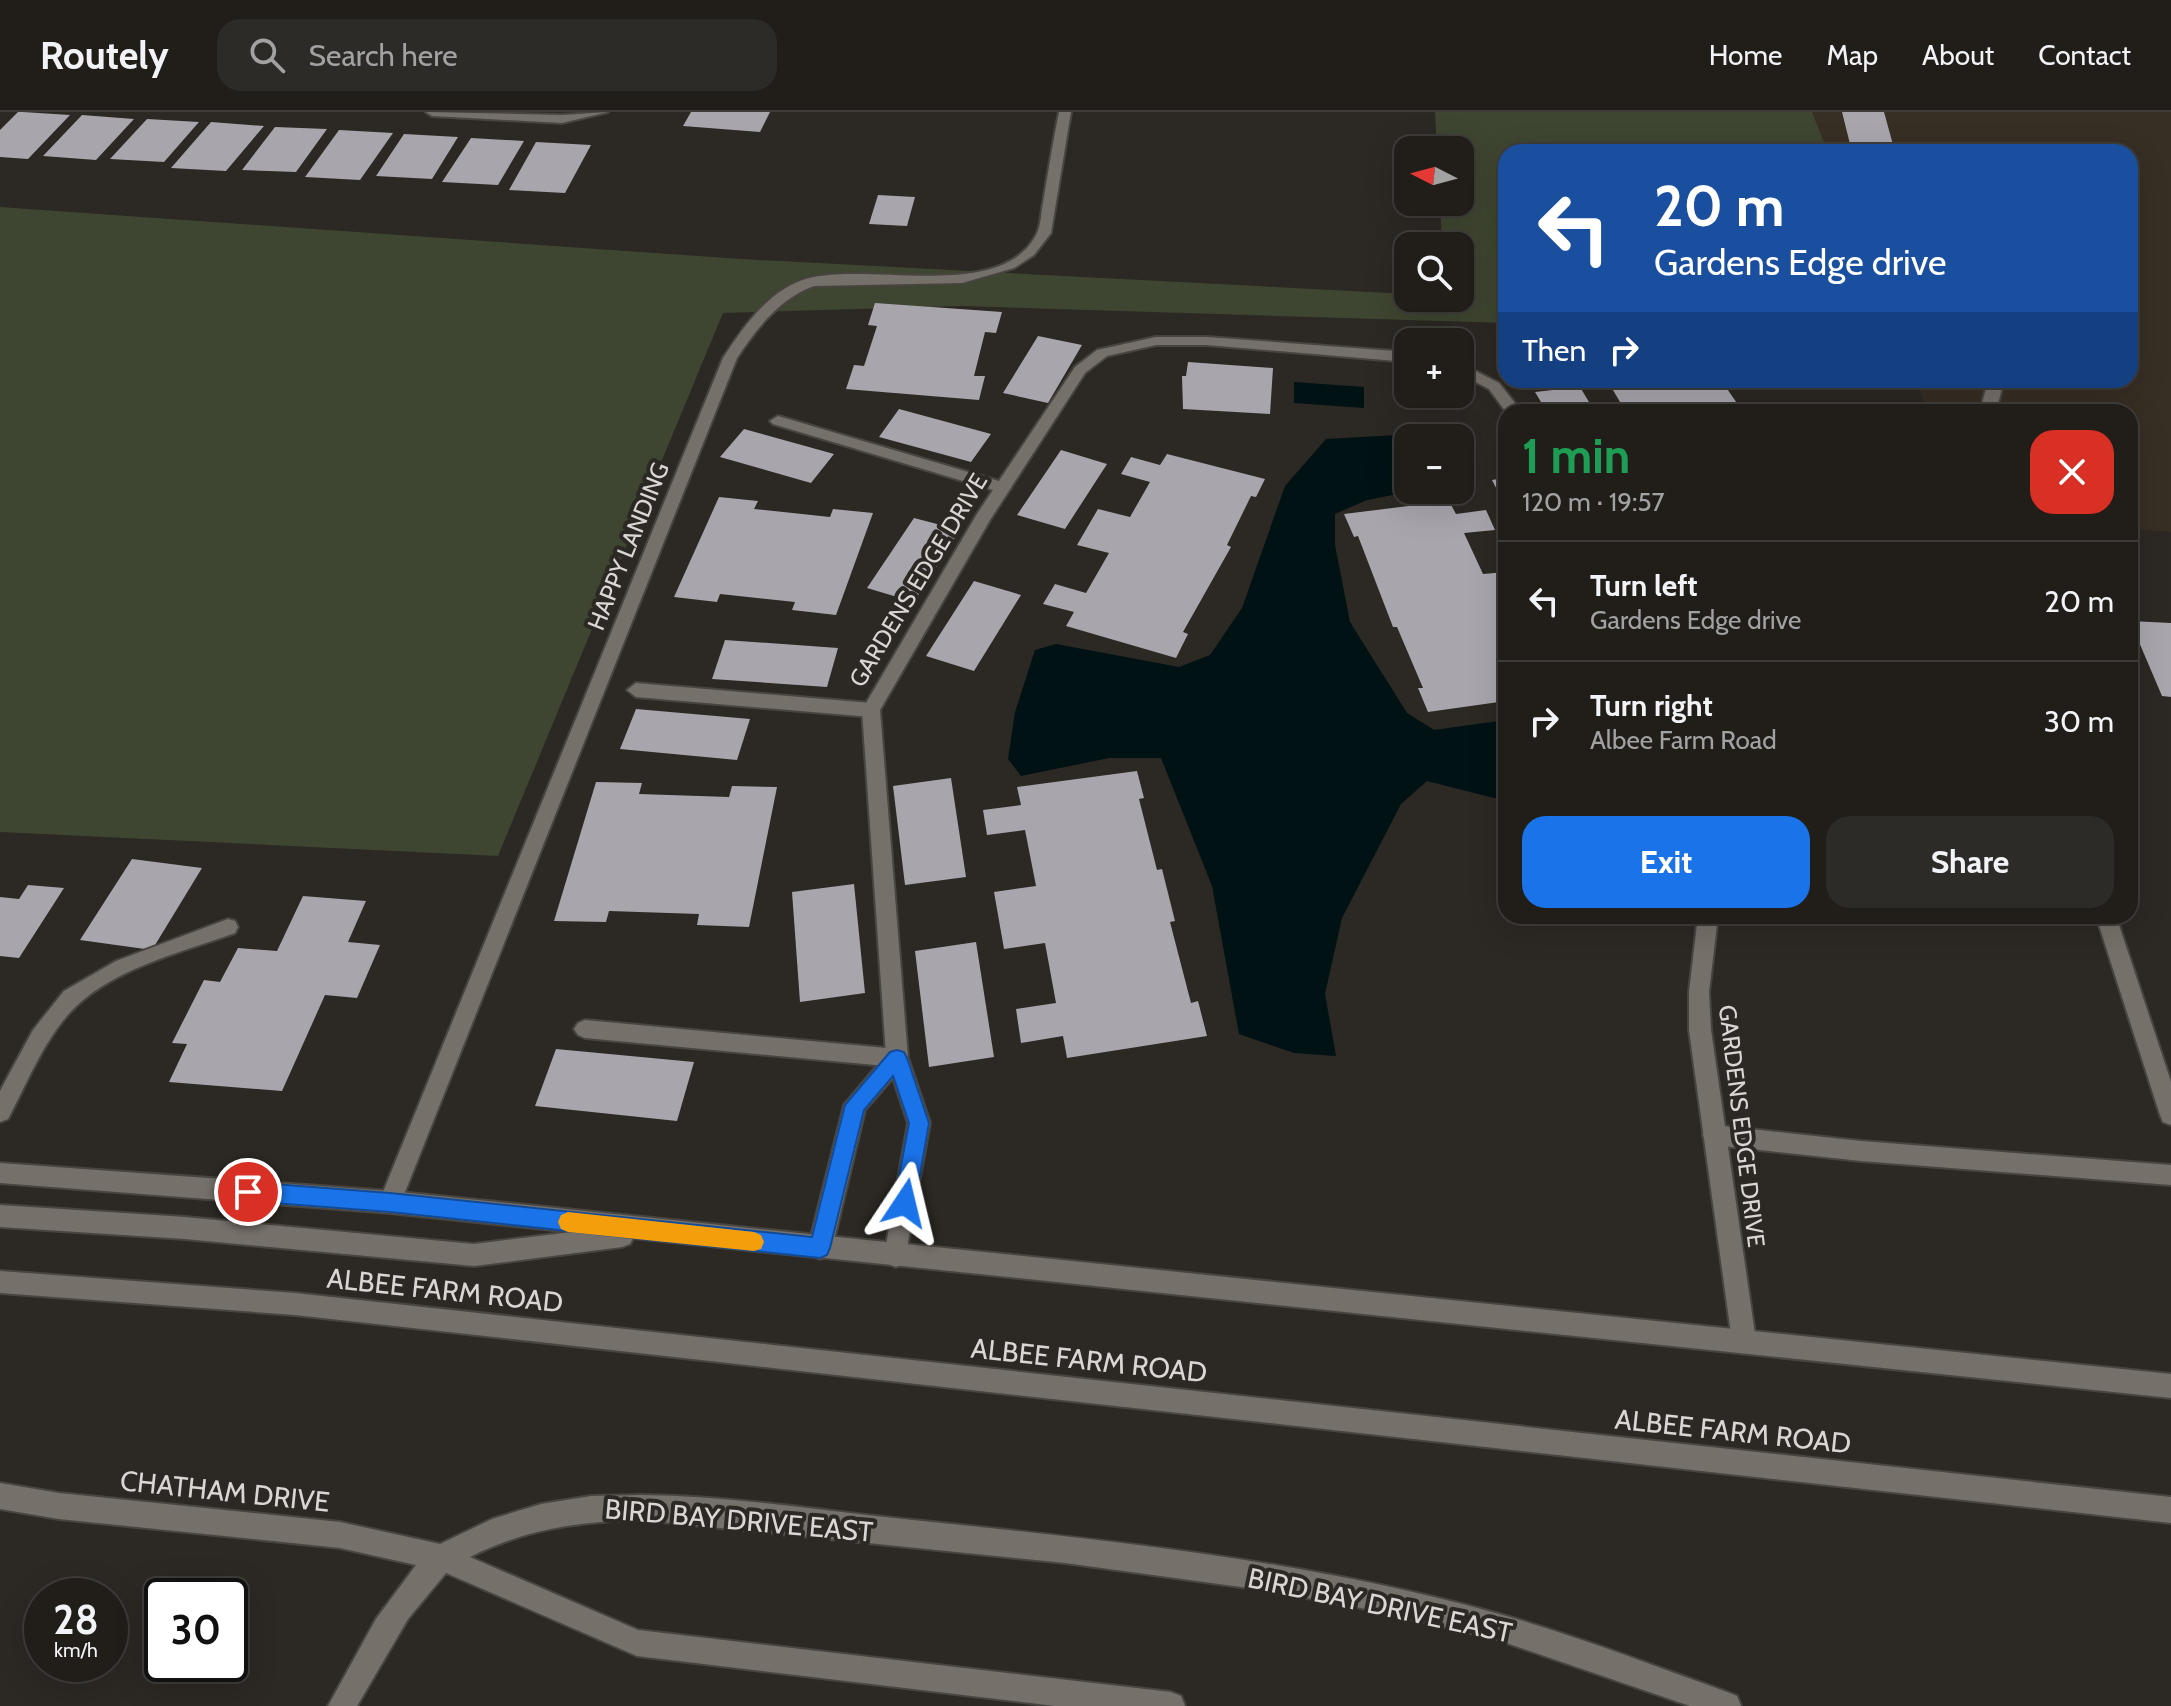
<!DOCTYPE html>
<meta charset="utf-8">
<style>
:root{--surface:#211e1a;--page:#2d2b27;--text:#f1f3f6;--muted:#a2a2a2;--line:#3e3c39;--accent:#1a73e8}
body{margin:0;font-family:Cabin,sans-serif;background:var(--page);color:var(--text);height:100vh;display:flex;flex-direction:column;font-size:30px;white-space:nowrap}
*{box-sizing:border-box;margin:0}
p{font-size:26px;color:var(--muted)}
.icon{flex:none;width:44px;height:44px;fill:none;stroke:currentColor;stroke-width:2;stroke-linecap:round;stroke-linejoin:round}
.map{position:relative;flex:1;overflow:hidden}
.sheet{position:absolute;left:1498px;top:292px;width:640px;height:520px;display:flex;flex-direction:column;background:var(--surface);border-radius:24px;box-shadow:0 8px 32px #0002,0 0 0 2px var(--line)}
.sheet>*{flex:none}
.top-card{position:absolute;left:1498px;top:32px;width:640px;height:244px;border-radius:24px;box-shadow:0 8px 32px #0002,0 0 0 2px var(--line);background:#1a4fa0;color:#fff;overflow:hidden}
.needle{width:52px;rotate:276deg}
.controls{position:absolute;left:1394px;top:24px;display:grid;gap:16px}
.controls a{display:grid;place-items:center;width:80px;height:80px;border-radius:16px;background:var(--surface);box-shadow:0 8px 32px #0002,0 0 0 2px var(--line);font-size:40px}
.speed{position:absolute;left:24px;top:1466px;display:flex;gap:16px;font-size:40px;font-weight:700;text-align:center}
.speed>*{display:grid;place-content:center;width:104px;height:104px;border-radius:50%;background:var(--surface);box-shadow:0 8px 32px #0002,0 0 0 2px var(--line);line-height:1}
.speed small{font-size:20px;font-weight:400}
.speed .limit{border:4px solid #111;border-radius:12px;background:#fff;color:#111}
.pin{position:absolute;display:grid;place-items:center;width:68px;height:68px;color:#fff;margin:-34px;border:4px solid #fff;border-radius:50%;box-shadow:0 2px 8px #0007}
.me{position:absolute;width:88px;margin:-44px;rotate:10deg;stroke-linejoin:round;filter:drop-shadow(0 0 6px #0008)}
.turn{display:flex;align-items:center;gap:28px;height:168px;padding:0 24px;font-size:36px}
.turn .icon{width:104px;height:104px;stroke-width:2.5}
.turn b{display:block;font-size:56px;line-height:68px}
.then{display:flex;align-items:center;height:76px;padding:0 24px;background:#0003;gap:16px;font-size:30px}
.round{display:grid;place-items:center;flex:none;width:84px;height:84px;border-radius:24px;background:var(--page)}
.summary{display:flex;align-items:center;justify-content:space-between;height:136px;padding:0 24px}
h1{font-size:48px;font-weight:700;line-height:60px;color:#1e9e55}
.cta{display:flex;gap:16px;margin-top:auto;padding:16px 24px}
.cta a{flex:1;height:92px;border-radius:24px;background:var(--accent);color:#fff;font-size:32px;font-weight:700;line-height:92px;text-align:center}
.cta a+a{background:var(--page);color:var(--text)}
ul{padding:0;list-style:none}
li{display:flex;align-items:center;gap:24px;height:120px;padding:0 24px;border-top:2px solid var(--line)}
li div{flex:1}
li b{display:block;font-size:30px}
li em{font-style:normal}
header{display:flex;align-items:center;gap:48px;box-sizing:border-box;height:112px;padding:0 40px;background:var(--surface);border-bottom:2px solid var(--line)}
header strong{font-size:38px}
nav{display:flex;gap:44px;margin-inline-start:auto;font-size:28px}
.search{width:560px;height:72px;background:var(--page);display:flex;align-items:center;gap:20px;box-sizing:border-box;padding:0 28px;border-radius:24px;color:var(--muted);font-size:30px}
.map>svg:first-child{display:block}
.built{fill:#372e24}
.green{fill:#3e4530}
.water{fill:#001214}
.building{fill:#a9a5ad}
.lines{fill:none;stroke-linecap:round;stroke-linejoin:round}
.service-casing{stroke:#484440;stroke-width:4}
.minor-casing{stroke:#484440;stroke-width:4}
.secondary-casing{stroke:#484440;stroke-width:4}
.service{fill:#76706a;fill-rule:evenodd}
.minor{fill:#76706a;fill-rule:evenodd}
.secondary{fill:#76706a;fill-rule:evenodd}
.route{fill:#1a73e8;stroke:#114b97;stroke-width:2}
.slow{fill:#f59e0b}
.labels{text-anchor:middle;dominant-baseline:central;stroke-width:8;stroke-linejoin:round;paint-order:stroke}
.street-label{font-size:24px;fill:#d9d6d3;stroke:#2c2823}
.near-street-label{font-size:28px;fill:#d9d6d3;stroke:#2c2823}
</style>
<header>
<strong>Routely</strong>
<div class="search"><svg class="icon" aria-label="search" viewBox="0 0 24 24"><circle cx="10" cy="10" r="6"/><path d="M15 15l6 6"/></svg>Search here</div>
<nav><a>Home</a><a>Map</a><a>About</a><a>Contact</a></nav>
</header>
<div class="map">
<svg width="2171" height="1594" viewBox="0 0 2171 1594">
<rect width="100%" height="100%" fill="#2c2823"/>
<path class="built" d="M 1812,0 L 2171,0 L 2171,420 L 2130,417 L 2130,300 L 1928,300 L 1916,268 L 2130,268 L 2130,40 L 1828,40 Z"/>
<path class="green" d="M 1435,0 L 1812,0 L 1828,40 L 1506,40 L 1506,211 L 962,194 L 723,201 L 498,744 L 0,720 L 0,95 L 741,147 L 1408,182 L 1408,186 L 1460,186 L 1460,134 L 1442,134 L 1440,90 L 1460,90 L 1460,38 L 1437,38 Z"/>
<path class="water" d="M 1294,270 L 1364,275 L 1364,296 L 1294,291 Z
M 1397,323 L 1411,326 L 1408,326 L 1408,378 L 1418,378 L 1367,388 L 1335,402 L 1335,433 L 1350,510 L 1407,601 L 1434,618 L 1506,608 L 1506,689 L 1427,669 L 1401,692 L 1342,806 L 1325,882 L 1336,944 L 1294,941 L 1239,922 L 1212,774 L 1161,646 L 1109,646 L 1021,664 L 1008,647 L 1015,600 L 1035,538 L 1056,532 L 1179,555 L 1210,543 L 1242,496 L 1285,374 L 1326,327 Z"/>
<path class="building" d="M 18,0 L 23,0 L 70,3 L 28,47 L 0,45 L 0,18 Z
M 691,0 L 770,0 L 760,20 L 683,14 Z
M 1842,0 L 1884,0 L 1895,40 L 1852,40 Z
M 82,3 L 134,7 L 96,48 L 43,44 Z
M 147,7 L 199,10 L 164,50 L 110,47 Z
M 211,10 L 264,14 L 226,59 L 171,56 Z
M 275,15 L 327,17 L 296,60 L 242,58 Z
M 339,18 L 393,21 L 360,68 L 305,65 Z
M 404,22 L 458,25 L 432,67 L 376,64 Z
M 471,26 L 524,29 L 498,73 L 442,70 Z
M 536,30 L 591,33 L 565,81 L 509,78 Z
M 878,83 L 915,85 L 907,114 L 869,112 Z
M 875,191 L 1002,200 L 996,221 L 985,220 L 974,264 L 985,264 L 979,288 L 846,277 L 854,253 L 864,254 L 877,214 L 868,213 Z
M 1038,224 L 1082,233 L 1048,291 L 1003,281 Z
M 1188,250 L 1273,256 L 1270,302 L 1183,297 L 1182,264 L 1186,264 Z
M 1607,268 L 1721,268 L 1743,300 L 1626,300 Z
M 1580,275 L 1595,300 L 1547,300 L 1535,280 Z
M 899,297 L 991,322 L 971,350 L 879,325 Z
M 744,317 L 834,342 L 811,371 L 720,345 Z
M 1061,338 L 1107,352 L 1065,417 L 1017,403 Z
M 1167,342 L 1265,367 L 1256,385 L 1251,384 L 1227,433 L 1231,435 L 1183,520 L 1188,522 L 1176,546 L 1066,514 L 1074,500 L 1043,492 L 1055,472 L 1086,481 L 1109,441 L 1077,433 L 1098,397 L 1130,405 L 1150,370 L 1121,362 L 1131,345 L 1160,353 Z
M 1506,366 L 1506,395 L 1492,368 Z
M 719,385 L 758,389 L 754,397 L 830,405 L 833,397 L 873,401 L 836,503 L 792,498 L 795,490 L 720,482 L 717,490 L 674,485 Z
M 1449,389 L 1456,402 L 1486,398 L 1495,418 L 1464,421 L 1483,462 L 1506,460 L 1506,503 L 1503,503 L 1506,510 L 1506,589 L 1428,600 L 1418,576 L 1423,576 L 1397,515 L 1393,515 L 1358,424 L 1354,425 L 1344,402 Z
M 914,406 L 960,418 L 914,490 L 867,476 Z
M 974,469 L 1021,483 L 974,559 L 926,544 Z
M 2130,509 L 2171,511 L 2171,585 L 2162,584 Z
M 725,528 L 838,536 L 827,575 L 712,567 Z
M 636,597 L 750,607 L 737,648 L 620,637 Z
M 1137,659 L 1144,686 L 1139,687 L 1157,758 L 1162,757 L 1175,809 L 1170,810 L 1191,891 L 1198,889 L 1207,924 L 1067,946 L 1063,924 L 1021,931 L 1016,897 L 1056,891 L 1045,831 L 1004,837 L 994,780 L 1036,774 L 1025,718 L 987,723 L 983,698 L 1021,693 L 1017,675 Z
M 951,666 L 966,765 L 905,773 L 893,674 Z
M 596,670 L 642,671 L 639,682 L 729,685 L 732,674 L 777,675 L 749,815 L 697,813 L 699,802 L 609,799 L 606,810 L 554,809 Z
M 132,747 L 202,756 L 152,838 L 80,828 Z
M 854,772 L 865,881 L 800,890 L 792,780 Z
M 28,773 L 64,776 L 19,846 L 0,844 L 0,785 L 19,787 Z
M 303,784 L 366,789 L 348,830 L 380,833 L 357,886 L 325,883 L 282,979 L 169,970 L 187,932 L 172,931 L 204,868 L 220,870 L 238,836 L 277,839 Z
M 976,830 L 994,945 L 929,955 L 915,839 Z
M 556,937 L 694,950 L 677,1009 L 535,994 Z"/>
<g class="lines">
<defs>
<path id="service" d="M 1988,268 L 2004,268 L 1996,300 L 1980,300 Z
M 778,304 L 1009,372 L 1011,376 L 1003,381 L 773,312 L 770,309 Z
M 636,571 L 871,591 L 880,598 L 871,605 L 636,585 L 627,578 Z
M 2096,804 L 2116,804 L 2171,970 L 2171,1013 L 2163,1010 L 2160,1003 Z
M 228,807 L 235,809 L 238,815 L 235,821 C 180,841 105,858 66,905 C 41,935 26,973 8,1007 L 0,1010 L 0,979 L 33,918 L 64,879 L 116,849 Z
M 585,908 L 897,937 L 905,939 L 908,946 L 905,953 L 897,955 L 585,926 L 578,923 L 574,917 L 578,911 Z
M 1714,1013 L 1861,1029 L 2171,1053 L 2171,1073 L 1861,1049 L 1714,1033 L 1706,1030 L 1703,1023 L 1706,1016 Z"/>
<path id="minor" d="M 426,0 L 562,3 L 608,0 L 562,11 L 432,4 Z
M 1059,0 L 1071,0 L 1051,121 L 1034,143 L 1014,156 L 962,171 L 814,174 C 780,186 756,217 737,246 L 401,1090 L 398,1097 L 390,1101 L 382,1097 L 379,1090 L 723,246 C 742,217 766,182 800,169 C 859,146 1002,194 1037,121 C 1041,113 1041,100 1043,91 C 1048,60 1053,30 1059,0 Z
M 1156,225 L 1207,225 L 1408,240 L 1408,250 L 1207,233 L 1156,233 L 1107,244 L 1085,261 L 990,408 L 880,598 L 908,946 L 930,1011 L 904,1152 L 896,1155 L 888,1152 L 884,1144 L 908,1011 L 893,966 L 865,998 L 832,1136 L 828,1144 L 820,1147 L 812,1144 L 808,1136 L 844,993 L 886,943 L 862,598 L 977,402 L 1075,255 L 1097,238 Z
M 1460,251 L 1499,271 L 1522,300 L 1506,300 L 1489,277 L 1460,262 Z
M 1698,804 L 1718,804 L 1709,880 L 1711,918 L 1756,1229 L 1752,1237 L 1744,1241 L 1736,1237 L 1732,1229 L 1689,918 L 1689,880 Z
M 0,1371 L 59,1381 L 340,1410 L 440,1432 L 492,1407 L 541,1392 L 591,1384 L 642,1383 C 732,1384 824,1399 913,1408 C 1107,1428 1304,1448 1492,1500 C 1572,1522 1649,1552 1727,1580 L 1737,1584 L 1741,1594 L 1690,1594 L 1492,1526 L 1361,1496 L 1263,1478 L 1065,1451 L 642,1408 C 581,1409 525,1417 470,1445 L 638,1518 L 1171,1580 L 1181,1584 L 1185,1594 L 1055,1594 L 637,1544 L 446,1461 L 408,1507 L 357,1594 L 328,1594 L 376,1507 L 416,1453 L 340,1436 L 59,1407 L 0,1397 Z"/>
<path id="secondary" d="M 0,1051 L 390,1079 L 2171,1262 L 2171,1286 L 633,1126 L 630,1132 L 622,1135 L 474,1154 L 185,1127 L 0,1115 L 0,1093 L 185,1105 L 474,1132 L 572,1120 L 390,1101 L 0,1071 Z
M 0,1159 L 295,1181 L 2171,1385 L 2171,1411 L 295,1203 L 0,1181 Z"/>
</defs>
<use href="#service" class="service-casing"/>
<use href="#minor" class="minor-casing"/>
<use href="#secondary" class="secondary-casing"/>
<use href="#service" class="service"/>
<use href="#minor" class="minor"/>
<use href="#secondary" class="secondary"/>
</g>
<path class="route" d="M 897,938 L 904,940 L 907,946 L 929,1011 L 915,1091 L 912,1097 L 905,1100 L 897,1097 L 894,1091 L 909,1011 L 893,964 L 864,998 L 830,1136 L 827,1143 L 820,1146 L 390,1100 L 248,1089 L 241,1086 L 238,1080 L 241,1073 L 248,1070 L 390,1081 L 812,1125 L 845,993 L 890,940 Z"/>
<path class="slow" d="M 568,1100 L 754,1120 L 761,1123 L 764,1130 L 761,1137 L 754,1139 L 568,1120 L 561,1117 L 558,1110 L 561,1103 Z"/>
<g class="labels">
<g class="street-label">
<text transform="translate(628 434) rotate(-68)">HAPPY LANDING</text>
<text transform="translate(918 468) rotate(-59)">GARDENS EDGE DRIVE</text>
<text transform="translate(1742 1014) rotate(83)">GARDENS EDGE DRIVE</text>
</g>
<g class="near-street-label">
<text transform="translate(445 1178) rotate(6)">ALBEE FARM ROAD</text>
<text transform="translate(1089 1248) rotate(6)">ALBEE FARM ROAD</text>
<text transform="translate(1733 1319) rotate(6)">ALBEE FARM ROAD</text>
<text transform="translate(225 1379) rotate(6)">CHATHAM DRIVE</text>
<text transform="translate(739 1408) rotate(5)">BIRD BAY DRIVE EAST</text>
<text transform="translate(1380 1493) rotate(12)">BIRD BAY DRIVE EAST</text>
</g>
</g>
</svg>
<div class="controls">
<a><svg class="needle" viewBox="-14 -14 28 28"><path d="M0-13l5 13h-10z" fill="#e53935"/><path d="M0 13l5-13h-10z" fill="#a2a2a2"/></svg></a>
<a><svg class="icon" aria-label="search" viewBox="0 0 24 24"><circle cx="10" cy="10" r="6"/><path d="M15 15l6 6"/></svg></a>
<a>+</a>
<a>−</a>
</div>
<div class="speed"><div>28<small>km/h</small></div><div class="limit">30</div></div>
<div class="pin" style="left:248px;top:1080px;background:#d93025"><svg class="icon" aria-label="arrive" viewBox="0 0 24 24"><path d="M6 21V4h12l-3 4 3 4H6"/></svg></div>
<svg class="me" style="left:905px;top:1091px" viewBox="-20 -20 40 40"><path d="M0-17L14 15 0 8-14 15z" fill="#1a73e8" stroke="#fff" stroke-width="4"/></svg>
<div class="top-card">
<div class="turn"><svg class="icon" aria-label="left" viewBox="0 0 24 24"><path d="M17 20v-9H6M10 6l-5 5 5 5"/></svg><div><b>20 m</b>Gardens Edge drive</div></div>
<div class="then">Then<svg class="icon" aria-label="right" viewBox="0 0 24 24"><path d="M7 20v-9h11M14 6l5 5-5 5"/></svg></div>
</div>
<section class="sheet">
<div class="summary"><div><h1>1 min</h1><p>120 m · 19:57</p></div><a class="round" style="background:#d93025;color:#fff"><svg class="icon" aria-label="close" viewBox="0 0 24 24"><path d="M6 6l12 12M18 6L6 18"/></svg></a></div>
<ul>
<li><svg class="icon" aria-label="left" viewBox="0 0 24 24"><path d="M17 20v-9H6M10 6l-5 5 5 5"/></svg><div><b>Turn left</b><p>Gardens Edge drive</p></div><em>20 m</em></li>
<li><svg class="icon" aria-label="right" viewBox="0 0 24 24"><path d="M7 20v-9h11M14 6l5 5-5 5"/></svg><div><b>Turn right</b><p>Albee Farm Road</p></div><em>30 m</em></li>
</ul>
<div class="cta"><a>Exit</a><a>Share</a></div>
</section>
</div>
